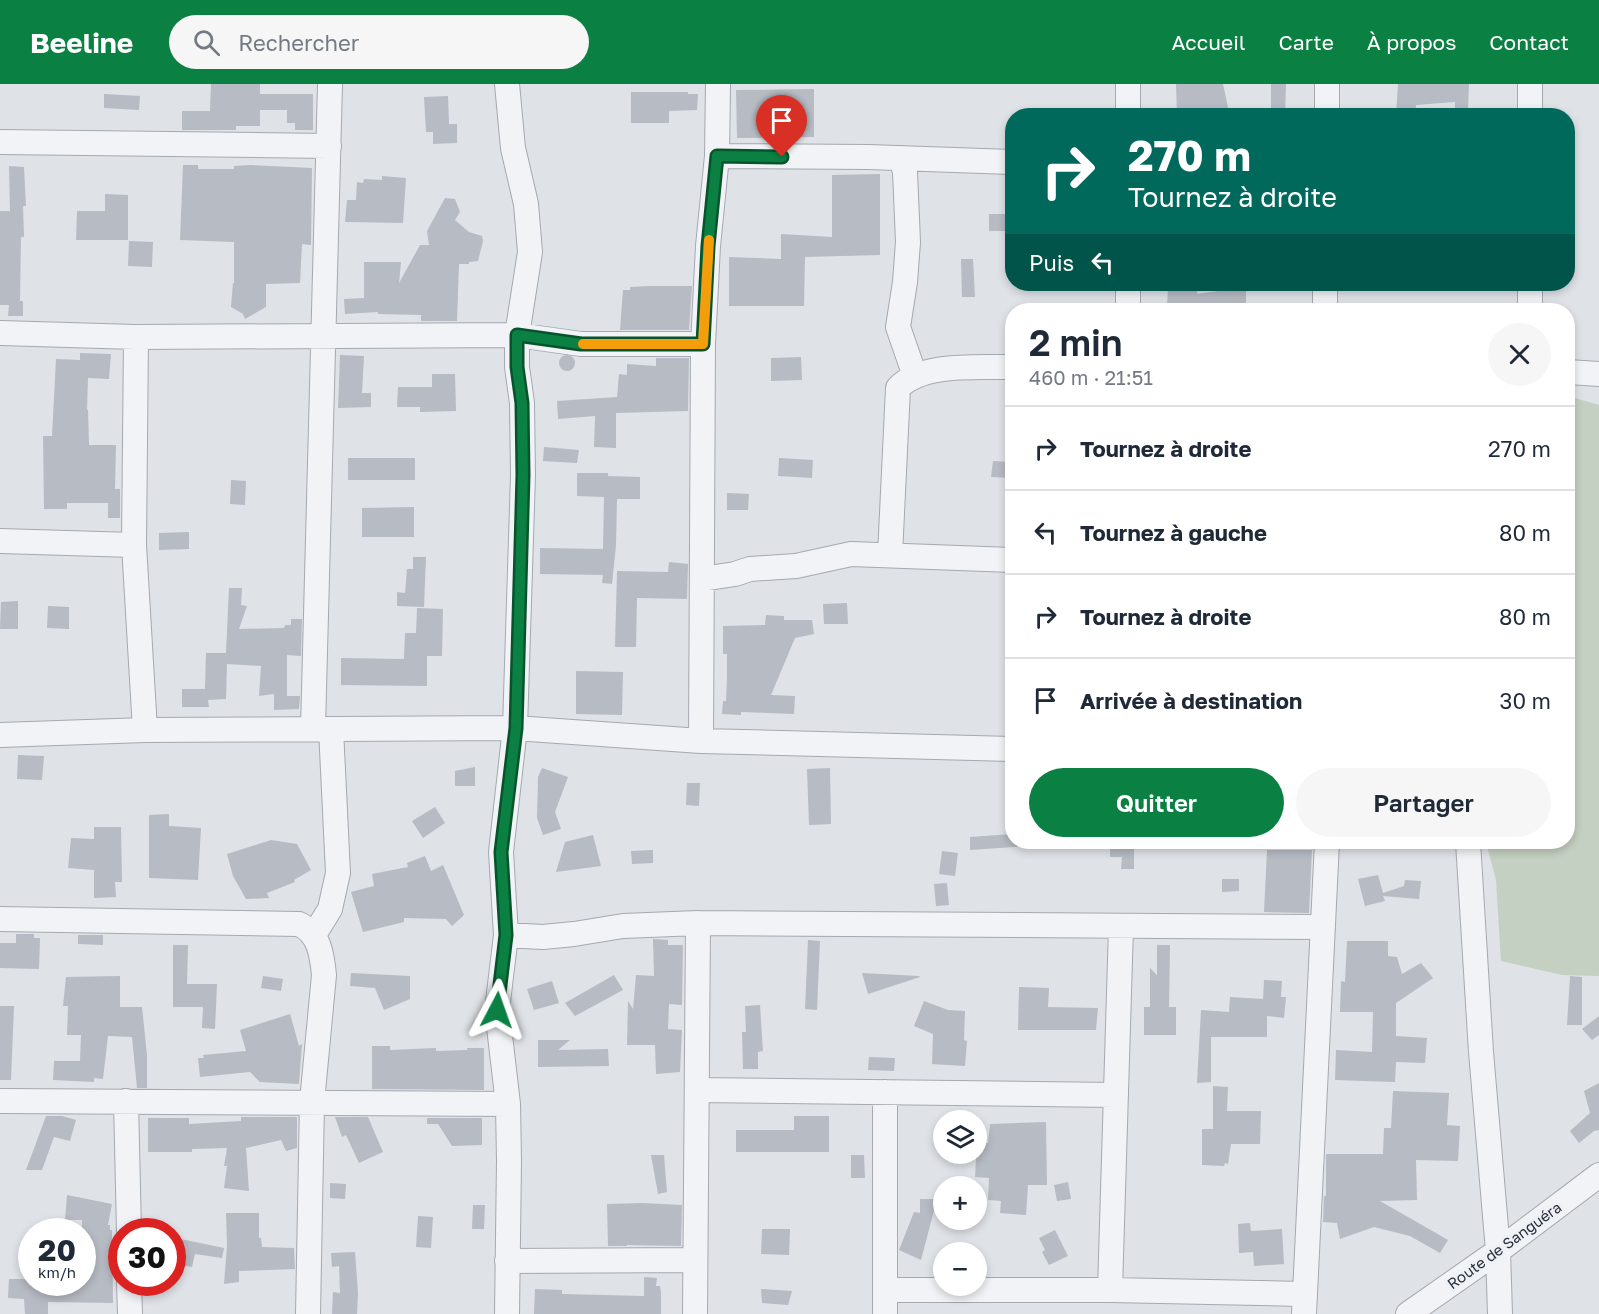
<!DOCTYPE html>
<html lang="fr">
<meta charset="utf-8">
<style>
:root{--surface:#fff;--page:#f6f6f7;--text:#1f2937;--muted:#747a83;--line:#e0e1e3;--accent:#0b8043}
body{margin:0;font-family:"Golos Text",sans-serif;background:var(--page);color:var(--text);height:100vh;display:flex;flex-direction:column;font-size:22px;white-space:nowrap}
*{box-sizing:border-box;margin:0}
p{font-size:20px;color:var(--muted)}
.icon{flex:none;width:33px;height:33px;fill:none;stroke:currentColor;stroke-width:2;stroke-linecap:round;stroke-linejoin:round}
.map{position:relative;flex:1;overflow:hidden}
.sheet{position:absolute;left:1005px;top:219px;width:570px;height:546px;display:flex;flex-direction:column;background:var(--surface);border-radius:24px;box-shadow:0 3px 9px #0003}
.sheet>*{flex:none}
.banner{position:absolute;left:1005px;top:24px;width:570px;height:183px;border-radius:24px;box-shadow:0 3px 9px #0003;background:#00695c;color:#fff;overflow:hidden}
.tools{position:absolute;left:933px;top:1026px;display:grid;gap:12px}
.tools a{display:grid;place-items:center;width:54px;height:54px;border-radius:50%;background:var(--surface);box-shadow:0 3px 9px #0003;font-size:30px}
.speed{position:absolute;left:18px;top:1134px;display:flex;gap:12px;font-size:30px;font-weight:700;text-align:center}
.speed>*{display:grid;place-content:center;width:78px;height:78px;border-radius:50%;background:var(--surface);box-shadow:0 3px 9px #0003;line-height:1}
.speed small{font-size:15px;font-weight:400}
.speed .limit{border:9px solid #d22;background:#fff;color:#111}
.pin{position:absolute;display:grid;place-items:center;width:51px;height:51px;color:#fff;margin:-62px -26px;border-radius:50% 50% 50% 0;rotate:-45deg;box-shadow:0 0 6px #0007}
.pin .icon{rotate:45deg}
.me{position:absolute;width:66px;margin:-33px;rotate:4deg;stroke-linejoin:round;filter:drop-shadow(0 0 4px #0008)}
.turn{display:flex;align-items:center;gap:21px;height:126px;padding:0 24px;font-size:27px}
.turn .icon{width:78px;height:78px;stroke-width:2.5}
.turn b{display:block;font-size:42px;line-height:51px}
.then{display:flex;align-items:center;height:57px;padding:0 24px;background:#0003;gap:12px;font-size:22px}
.round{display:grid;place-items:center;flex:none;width:63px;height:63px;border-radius:32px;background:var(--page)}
.overview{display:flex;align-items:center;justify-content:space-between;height:102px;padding:0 24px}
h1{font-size:36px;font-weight:600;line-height:45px}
.cta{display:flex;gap:12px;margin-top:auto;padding:12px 24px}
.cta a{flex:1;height:69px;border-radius:36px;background:var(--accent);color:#fff;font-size:24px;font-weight:600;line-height:69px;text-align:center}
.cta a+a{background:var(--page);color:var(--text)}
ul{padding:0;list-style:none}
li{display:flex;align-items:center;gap:18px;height:84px;padding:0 24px;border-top:2px solid var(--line)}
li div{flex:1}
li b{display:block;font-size:22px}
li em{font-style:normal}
header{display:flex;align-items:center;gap:36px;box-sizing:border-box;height:84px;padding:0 30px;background:var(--accent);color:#fff}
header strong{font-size:28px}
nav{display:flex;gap:33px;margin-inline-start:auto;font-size:21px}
.search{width:420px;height:54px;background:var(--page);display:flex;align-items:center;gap:15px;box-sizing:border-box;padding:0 21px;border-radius:33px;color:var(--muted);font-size:22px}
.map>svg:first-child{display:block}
.green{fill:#c4d0c1}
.building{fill:#b7bbc3}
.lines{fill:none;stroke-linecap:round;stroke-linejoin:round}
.minor-casing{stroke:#a5a9b0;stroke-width:26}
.minor{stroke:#f1f3f6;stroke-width:24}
.route-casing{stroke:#07532c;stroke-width:15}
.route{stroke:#0b8043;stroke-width:10}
.slow{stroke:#f59e0b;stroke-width:10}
.labels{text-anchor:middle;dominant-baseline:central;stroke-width:6;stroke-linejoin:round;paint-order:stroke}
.street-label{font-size:15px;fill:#2a303c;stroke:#eef1f5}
</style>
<header>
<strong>Beeline</strong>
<div class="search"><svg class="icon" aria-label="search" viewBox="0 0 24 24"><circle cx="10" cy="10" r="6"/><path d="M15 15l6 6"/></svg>Rechercher</div>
<nav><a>Accueil</a><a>Carte</a><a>À propos</a><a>Contact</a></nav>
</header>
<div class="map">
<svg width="1599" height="1230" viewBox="0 0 1599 1230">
<rect width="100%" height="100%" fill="#dfe2e7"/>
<path class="green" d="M 1568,312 L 1599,321 L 1599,892 L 1562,891 L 1501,877 L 1496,796 L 1486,758 L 1568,758 Z"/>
<path class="building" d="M 211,0 L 260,0 L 260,10 L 313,10 L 313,46 L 295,46 L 295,39 L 287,39 L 287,26 L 260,26 L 260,42 L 236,42 L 236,46 L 182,46 L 182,27 L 210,27 Z
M 1176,0 L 1223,0 L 1229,28 L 1214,32 L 1177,32 Z
M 1271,0 L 1286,0 L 1285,32 L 1271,32 Z
M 1398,0 L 1469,0 L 1468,26 L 1455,25 L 1455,18 L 1416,21 L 1415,31 L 1396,31 Z
M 814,5 L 814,53 L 737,54 L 736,6 Z
M 631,8 L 688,8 L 688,10 L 698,10 L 697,26 L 669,27 L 669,39 L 631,39 Z
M 104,10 L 140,12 L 139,26 L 104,24 Z
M 448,12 L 449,40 L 457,40 L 457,59 L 433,60 L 433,48 L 426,48 L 424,13 Z
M 183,81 L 198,81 L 198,85 L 234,85 L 234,82 L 251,81 L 312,84 L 311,161 L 302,160 L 300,199 L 266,200 L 266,223 L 245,235 L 243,230 L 231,223 L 233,199 L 234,199 L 234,158 L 180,156 Z
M 9,82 L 24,83 L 26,122 L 23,122 L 24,153 L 21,153 L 20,217 L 23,217 L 23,232 L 8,232 L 9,221 L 0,221 L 0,127 L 10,127 Z
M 880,90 L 880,171 L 805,173 L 804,222 L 729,222 L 729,173 L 781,175 L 781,150 L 832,153 L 832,91 Z
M 382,92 L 406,94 L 403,139 L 345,138 L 347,116 L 356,116 L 357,98 L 363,99 L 364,95 L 382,96 Z
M 105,110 L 128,111 L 128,156 L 76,156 L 77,127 L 105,127 Z
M 445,114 L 455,115 L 460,128 L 455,136 L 469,148 L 482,152 L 483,157 L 478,177 L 469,178 L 469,180 L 459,180 L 457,237 L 421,237 L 421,231 L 378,230 L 378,228 L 345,230 L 344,215 L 364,214 L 364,178 L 401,178 L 399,199 L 420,161 L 429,161 L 427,147 Z
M 989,130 L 1008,130 L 1008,147 L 989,147 Z
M 129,157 L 153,158 L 152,183 L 128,182 Z
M 961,175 L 973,175 L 975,213 L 962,213 Z
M 1168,200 L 1198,200 L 1197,210 L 1246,203 L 1246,222 L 1217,226 L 1167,226 Z
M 650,202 L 692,202 L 689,246 L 620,246 L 623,206 L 630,206 L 630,203 Z
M 80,269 L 111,270 L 109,295 L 88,294 L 87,326 L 88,326 L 89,361 L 116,361 L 115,405 L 120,405 L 120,434 L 108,434 L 108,419 L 67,419 L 67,425 L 44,425 L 43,352 L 52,352 L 56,275 L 80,276 Z
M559 279a8 8 0 1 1 16 0a8 8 0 1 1-16 0Z
M 340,271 L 364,272 L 362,309 L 371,309 L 371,323 L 338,324 Z
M 801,273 L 802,296 L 771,297 L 771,274 Z
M 656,274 L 689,274 L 688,327 L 616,329 L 616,364 L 594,363 L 595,332 L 558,335 L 557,317 L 617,313 L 619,290 L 627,291 L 627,280 L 656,282 Z
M 432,290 L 455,290 L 456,327 L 420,328 L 420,323 L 397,323 L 398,303 L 432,303 Z
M 544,363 L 579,366 L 577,379 L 543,377 Z
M 348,374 L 415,374 L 415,396 L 348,396 Z
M 779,374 L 813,376 L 812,394 L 778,392 Z
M 993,377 L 1012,378 L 1012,394 L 991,393 Z
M 577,389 L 608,389 L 608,392 L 640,393 L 640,415 L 617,415 L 616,461 L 612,500 L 602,499 L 603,491 L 540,490 L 540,464 L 603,465 L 604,413 L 577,412 Z
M 231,396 L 246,397 L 245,421 L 230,420 Z
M 727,409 L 749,410 L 748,426 L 727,426 Z
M 414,423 L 414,453 L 362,453 L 362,424 Z
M 189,448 L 189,465 L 159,466 L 159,449 Z
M 413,473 L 426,473 L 424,523 L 397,522 L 397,508 L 405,509 L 407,485 L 413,485 Z
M 669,478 L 688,480 L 687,515 L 637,514 L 636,563 L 615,563 L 617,487 L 668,488 Z
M 229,504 L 242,504 L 241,521 L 247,522 L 239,545 L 284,544 L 285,541 L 291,541 L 291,535 L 302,535 L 301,572 L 287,571 L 287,612 L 300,612 L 299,625 L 274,626 L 274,610 L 259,612 L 261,582 L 227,580 L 226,615 L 208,616 L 209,623 L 182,623 L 182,605 L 205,605 L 206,569 L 226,569 Z
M 18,517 L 18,545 L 0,545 L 1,518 Z
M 847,519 L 848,540 L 824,540 L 823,520 Z
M 48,522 L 69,523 L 69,545 L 47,544 Z
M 417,524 L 443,525 L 442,572 L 427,572 L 427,602 L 341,601 L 341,574 L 404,575 L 405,549 L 416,549 Z
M 766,531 L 784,532 L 784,536 L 812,536 L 814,550 L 795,554 L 771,611 L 795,612 L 794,630 L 741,628 L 741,631 L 722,630 L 723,617 L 726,617 L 727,595 L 727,570 L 723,570 L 723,542 L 765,541 Z
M 576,587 L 623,588 L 622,631 L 576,630 Z
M 18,671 L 44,672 L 42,696 L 17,695 Z
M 475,683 L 475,702 L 455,702 L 455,687 Z
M 542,684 L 568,693 L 555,728 L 561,745 L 543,751 L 537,734 L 538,693 Z
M 830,684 L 831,740 L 809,741 L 807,685 Z
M 687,699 L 700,699 L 699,722 L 686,721 Z
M 435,723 L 445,739 L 423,754 L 412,737 Z
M 169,730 L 169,742 L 201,744 L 198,796 L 149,794 L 149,731 Z
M 94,743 L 121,743 L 122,798 L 115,798 L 116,813 L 94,814 L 94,786 L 68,784 L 71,754 L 94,755 Z
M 1012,750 L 1012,758 L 1028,758 L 1028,762 L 970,766 L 970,753 Z
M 593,751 L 601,782 L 556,788 L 565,758 Z
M 271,756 L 297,760 L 311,786 L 294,796 L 295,798 L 267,809 L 269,814 L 246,815 L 233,792 L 227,770 Z
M 1110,758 L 1134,758 L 1134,785 L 1121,785 L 1122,773 L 1110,773 Z
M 653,766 L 653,779 L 632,780 L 631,767 Z
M 1267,766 L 1312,766 L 1309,829 L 1264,828 Z
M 942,767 L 958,769 L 955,792 L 939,790 Z
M 425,772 L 431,787 L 443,781 L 464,831 L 452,842 L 446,835 L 404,834 L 404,838 L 363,848 L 351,808 L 374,802 L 372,790 L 408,783 L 407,779 Z
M 1378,791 L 1383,809 L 1404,802 L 1405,796 L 1421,797 L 1419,815 L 1383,812 L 1385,817 L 1365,822 L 1358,795 Z
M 1222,795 L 1239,795 L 1239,807 L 1222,808 Z
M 947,799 L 949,821 L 936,822 L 934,800 Z
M 16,850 L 34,850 L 34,854 L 40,854 L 39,885 L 0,884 L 0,859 L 16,859 Z
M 78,851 L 103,851 L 103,861 L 78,860 Z
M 653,855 L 668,856 L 668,861 L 683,861 L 682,921 L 669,920 L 668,945 L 682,946 L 680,988 L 656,990 L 655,961 L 627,961 L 628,917 L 633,925 L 636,891 L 654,892 Z
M 808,856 L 820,857 L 817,926 L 805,925 Z
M 1347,857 L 1388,857 L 1388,872 L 1397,873 L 1402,890 L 1421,879 L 1433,894 L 1396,919 L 1396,952 L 1427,954 L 1425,979 L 1396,978 L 1395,998 L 1335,996 L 1336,966 L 1372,968 L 1373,928 L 1340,928 L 1341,897 L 1345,898 Z
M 173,861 L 188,861 L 187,900 L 217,900 L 215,945 L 202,944 L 203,923 L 173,923 Z
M 1157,861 L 1170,861 L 1169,923 L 1176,923 L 1176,951 L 1144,951 L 1144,923 L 1150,923 L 1150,884 L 1157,891 Z
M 351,889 L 410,892 L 410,915 L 384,926 L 375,904 L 350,902 Z
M 862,889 L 919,892 L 920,893 L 868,910 Z
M 614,891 L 623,906 L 575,932 L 565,919 Z
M 120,892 L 120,923 L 142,923 L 147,971 L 147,1004 L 137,1004 L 132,953 L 108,952 L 103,995 L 94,994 L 94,998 L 53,996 L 54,977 L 80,977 L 81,951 L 67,951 L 68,922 L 63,922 L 66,893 Z
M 263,892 L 283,895 L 281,907 L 261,904 Z
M 1570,892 L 1582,893 L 1582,941 L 1567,941 Z
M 1264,896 L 1282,897 L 1281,913 L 1286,913 L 1284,934 L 1267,932 L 1267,953 L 1211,953 L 1211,998 L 1197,999 L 1201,926 L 1229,928 L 1230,913 L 1263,915 Z
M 552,897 L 559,919 L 534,926 L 527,905 Z
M 1019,903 L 1049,904 L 1048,923 L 1098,924 L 1096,946 L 1018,946 Z
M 924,917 L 948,926 L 965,927 L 964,956 L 967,957 L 965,982 L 932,980 L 933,950 L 914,942 Z
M 760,921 L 763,967 L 758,968 L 758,985 L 743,985 L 742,948 L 746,948 L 745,922 Z
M 0,922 L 14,922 L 11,996 L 0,996 Z
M 290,930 L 299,962 L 302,960 L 299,1000 L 260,998 L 250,988 L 200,993 L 198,974 L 204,974 L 203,971 L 246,967 L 240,946 Z
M 1599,932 L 1599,951 L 1592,956 L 1582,945 Z
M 538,956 L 570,956 L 558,966 L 608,965 L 609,982 L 538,983 Z
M 372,962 L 390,962 L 390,966 L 436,964 L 436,967 L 467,966 L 467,964 L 484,964 L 484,1006 L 372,1005 Z
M 869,973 L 895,974 L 894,987 L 868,986 Z
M 1599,999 L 1599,1046 L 1594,1047 L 1579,1059 L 1570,1047 L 1590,1029 L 1584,1007 Z
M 1213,1002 L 1228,1003 L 1227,1027 L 1261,1027 L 1260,1060 L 1231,1060 L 1228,1080 L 1225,1079 L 1224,1082 L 1202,1081 L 1202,1045 L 1213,1045 Z
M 1393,1007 L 1449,1009 L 1447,1041 L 1460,1042 L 1458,1077 L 1416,1076 L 1417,1116 L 1380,1117 L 1448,1156 L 1440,1169 L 1410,1152 L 1374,1143 L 1340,1155 L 1337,1139 L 1323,1138 L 1324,1112 L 1326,1112 L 1326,1070 L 1383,1070 L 1384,1044 L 1391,1044 Z
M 46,1032 L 62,1032 L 76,1036 L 70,1057 L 54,1053 L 42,1086 L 26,1086 Z
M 794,1032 L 829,1032 L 829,1068 L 736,1068 L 736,1046 L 794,1046 Z
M 241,1033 L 297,1033 L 297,1064 L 286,1067 L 281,1056 L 246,1064 L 249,1107 L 224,1104 L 227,1082 L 224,1082 L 227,1064 L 192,1065 L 192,1068 L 148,1068 L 148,1034 L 189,1034 L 189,1040 L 241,1037 Z
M 335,1033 L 368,1033 L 383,1068 L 359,1079 L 346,1051 L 342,1053 Z
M 427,1034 L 482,1034 L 482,1061 L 452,1062 L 438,1040 L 427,1040 Z
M 1046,1038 L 1047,1101 L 1028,1101 L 1026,1131 L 1000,1129 L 1001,1117 L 988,1116 L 989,1094 L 975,1093 L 977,1058 L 988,1059 L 990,1040 Z
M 651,1071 L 664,1071 L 667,1108 L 658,1110 Z
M 851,1071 L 864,1071 L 865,1094 L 851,1094 Z
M 1068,1098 L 1071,1115 L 1057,1117 L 1054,1101 Z
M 330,1099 L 346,1100 L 345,1115 L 330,1114 Z
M 67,1111 L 112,1120 L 108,1141 L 110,1141 L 110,1146 L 112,1146 L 113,1219 L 48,1218 L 48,1230 L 25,1230 L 24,1215 L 8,1214 L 9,1195 L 32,1195 L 32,1198 L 82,1198 L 82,1136 L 65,1136 Z
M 920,1115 L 937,1115 L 921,1176 L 899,1166 L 914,1128 L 920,1129 Z
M 642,1119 L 682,1121 L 681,1162 L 627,1161 L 627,1162 L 608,1162 L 607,1120 Z
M 473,1121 L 485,1121 L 484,1145 L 472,1145 Z
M 226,1129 L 259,1129 L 259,1154 L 261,1154 L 262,1163 L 294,1164 L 295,1185 L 239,1187 L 239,1198 L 224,1200 L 227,1162 Z
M 418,1132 L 433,1133 L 431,1164 L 416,1163 Z
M 1250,1139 L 1251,1147 L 1282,1145 L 1284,1180 L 1254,1182 L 1253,1168 L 1239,1169 L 1238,1140 Z
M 762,1145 L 790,1145 L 789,1171 L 761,1170 Z
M 1055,1146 L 1068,1172 L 1049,1181 L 1042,1168 L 1045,1166 L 1039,1154 Z
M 176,1154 L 224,1164 L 222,1174 L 195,1170 L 192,1183 L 172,1179 Z
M 355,1168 L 358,1209 L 357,1230 L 332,1230 L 333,1208 L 340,1209 L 339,1182 L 332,1183 L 331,1169 Z
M 644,1193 L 657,1194 L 656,1202 L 660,1202 L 661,1209 L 661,1230 L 534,1230 L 535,1205 L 562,1206 L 562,1210 L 644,1212 Z
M 761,1205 L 792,1207 L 788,1221 L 762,1219 Z"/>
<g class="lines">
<defs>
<path id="minor" d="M 1530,0 L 1530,32
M 1128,32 L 1128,0
M 1327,32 L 1327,0
M 0,58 L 329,62
M 717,72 L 868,73 L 1012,78
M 901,74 L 905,88 L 908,158 L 905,198 L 898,243 L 915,292
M 1128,226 L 1128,200
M 1325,226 L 1325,200
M 1530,226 L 1530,200
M 0,249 L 136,253 L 517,251 L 581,260 L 703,260
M 136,253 L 134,461 L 145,646
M 1568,288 L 1599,290
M 0,457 L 134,461
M 890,471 L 898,304 C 923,278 978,284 1012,283
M 702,495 L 735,490 L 750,485 L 796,482 L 851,470 L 1012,476
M 313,644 L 330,0
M 0,651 L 145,646 L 515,644 L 701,657 L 1012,665
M 701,657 L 703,260 L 708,162 L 717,72 L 718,0
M 1468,758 L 1481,968 L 1498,1167 L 1500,1230
M 0,835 L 299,840 C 319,849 322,870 324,891 L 312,1018 L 308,1230
M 314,851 L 330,825 L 338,789 L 331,645
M 506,851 L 543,853 L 574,850 L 623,842 L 698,839 L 1323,843
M 697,1006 L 1116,1011
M 0,1017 L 508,1020
M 126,1017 L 129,1148
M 507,1177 L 695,1176
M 129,1198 L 130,1230
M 885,1206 L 1110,1206 L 1304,1210
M 1110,1206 L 1121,843
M 507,1230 L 509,1077 L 508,1020 L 497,926 L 506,851 L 501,768 L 515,644 L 523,391 L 522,319 L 517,283 L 517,251 L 530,168 L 526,120 L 513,64 L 507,0
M 695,1230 L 698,839
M 885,1230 L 885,1008
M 1304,1230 L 1327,758
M 1408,1230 L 1498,1167 L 1599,1091"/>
</defs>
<use href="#minor" class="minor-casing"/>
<use href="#minor" class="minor"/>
</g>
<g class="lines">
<defs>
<path id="route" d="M 497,926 L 506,851 L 501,768 L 516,644 L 523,391 L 522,319 L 517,283 L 517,251 L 581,260 L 703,260 L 708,162 L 717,72 L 782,73"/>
</defs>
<use href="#route" class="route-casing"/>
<use href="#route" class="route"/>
<path class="slow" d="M 583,260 L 703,260 L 709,156"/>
</g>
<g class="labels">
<g class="street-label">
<text transform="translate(1504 1161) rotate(-36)">Route de Sanguéra</text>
</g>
</g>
</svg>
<div class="tools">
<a><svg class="icon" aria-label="layers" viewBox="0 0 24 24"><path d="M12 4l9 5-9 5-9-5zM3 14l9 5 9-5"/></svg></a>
<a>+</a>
<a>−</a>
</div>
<div class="speed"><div>20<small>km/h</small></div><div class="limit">30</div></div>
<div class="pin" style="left:782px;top:73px;background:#d93025"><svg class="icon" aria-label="arrive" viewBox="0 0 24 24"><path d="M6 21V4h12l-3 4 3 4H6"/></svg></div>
<svg class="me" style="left:497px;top:926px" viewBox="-20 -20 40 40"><path d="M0-17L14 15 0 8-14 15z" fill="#0b8043" stroke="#fff" stroke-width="4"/></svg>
<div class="banner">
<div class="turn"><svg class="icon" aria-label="right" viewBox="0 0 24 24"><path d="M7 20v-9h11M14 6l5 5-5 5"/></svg><div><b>270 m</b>Tournez à droite</div></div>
<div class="then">Puis<svg class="icon" aria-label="left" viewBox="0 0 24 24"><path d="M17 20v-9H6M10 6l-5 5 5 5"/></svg></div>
</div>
<section class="sheet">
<div class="overview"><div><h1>2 min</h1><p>460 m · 21:51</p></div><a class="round"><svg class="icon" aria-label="close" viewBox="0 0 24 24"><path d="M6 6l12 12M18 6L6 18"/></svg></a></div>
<ul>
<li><svg class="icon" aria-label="right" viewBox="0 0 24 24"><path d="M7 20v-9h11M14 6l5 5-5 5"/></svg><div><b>Tournez à droite</b></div><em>270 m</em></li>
<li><svg class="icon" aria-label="left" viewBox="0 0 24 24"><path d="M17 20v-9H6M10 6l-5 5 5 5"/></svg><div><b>Tournez à gauche</b></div><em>80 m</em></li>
<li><svg class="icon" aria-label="right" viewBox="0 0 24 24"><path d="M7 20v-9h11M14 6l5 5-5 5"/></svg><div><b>Tournez à droite</b></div><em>80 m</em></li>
<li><svg class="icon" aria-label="arrive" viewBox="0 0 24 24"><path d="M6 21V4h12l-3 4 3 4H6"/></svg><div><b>Arrivée à destination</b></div><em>30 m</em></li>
</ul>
<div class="cta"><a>Quitter</a><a>Partager</a></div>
</section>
</div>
